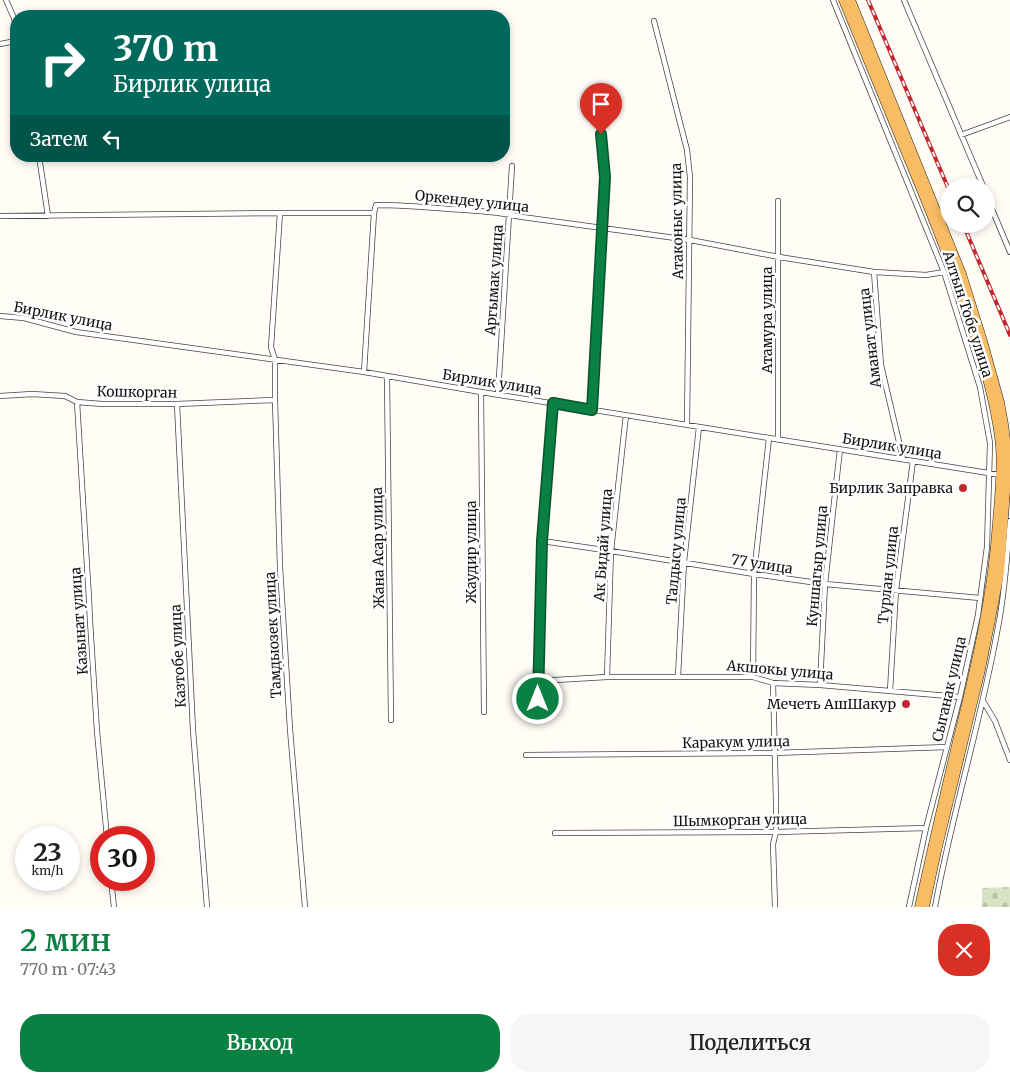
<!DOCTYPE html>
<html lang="ru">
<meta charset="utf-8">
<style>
:root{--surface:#fff;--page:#f6f6f6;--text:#222;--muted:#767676;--accent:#0b8043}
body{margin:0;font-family:Merriweather,serif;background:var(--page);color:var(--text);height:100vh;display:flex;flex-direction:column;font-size:19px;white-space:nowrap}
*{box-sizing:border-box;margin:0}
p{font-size:16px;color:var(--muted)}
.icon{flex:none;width:28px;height:28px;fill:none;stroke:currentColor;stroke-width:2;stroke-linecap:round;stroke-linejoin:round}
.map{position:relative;height:907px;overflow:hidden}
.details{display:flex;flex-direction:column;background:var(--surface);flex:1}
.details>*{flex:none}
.guide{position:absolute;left:10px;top:10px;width:500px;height:152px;border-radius:20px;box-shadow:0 2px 8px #0003;background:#00695c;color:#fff;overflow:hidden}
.tools{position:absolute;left:940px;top:178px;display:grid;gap:10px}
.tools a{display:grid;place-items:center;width:55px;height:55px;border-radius:50%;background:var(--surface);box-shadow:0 2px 8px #0003;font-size:25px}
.speed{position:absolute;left:15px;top:826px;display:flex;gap:10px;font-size:25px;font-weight:700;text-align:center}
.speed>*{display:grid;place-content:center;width:65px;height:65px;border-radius:50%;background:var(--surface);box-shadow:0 2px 8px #0003;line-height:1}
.speed small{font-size:12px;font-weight:400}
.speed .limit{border:8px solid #d22;background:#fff;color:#111}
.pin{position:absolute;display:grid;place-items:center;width:42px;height:42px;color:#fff;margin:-51px -21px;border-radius:50% 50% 50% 0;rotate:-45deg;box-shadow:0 0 5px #0007}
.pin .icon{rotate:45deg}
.me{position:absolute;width:55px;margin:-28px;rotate:0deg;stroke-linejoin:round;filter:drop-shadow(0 0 4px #0008)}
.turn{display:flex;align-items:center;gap:18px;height:105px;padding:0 20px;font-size:22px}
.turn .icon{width:65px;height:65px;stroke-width:2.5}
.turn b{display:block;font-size:35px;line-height:42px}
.then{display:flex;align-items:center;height:48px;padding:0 20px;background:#0003;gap:10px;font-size:19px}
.round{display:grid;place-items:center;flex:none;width:52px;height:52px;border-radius:20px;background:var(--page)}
.head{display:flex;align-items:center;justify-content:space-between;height:85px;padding:0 20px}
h1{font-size:30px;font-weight:600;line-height:38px;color:var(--accent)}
.primary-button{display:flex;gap:10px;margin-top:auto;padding:10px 20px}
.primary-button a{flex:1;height:58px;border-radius:20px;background:var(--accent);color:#fff;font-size:20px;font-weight:600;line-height:58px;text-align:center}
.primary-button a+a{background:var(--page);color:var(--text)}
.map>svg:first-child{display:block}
.cemetery{fill:url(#cemetery-stones)}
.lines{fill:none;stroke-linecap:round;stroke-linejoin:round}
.minor-casing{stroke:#444;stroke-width:6}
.trunk-casing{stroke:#222;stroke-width:9}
.minor{stroke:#fff;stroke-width:4.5}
.trunk{stroke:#f7bc64;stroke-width:8}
.rail-casing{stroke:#c4262e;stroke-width:4}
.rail{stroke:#fff;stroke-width:2;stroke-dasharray:5.5;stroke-linecap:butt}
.route-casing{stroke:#07532c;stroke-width:12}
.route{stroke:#0b8043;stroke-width:9}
.poi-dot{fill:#c4262e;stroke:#fff;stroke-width:2}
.labels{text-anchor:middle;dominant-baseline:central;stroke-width:5;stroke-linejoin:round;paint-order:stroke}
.street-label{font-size:14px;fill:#111;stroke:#fff}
.poi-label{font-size:14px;fill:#111;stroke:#fff;text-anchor:end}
</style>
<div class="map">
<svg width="1010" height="907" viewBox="0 0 1010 907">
<defs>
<pattern id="cemetery-stones" width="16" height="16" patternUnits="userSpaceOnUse" patternTransform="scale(1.25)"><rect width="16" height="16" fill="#d9e3c4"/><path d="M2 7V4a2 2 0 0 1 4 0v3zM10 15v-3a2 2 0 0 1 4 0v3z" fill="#b9c2a7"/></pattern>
</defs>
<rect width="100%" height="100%" fill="#fffdf5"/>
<path class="cemetery" d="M 1010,887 L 1010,907 L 982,907 L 982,888 Z"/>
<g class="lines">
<defs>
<path id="minor" d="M 6,0 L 14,18 L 16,26
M 833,0 L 944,272 L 980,387 L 990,443 L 987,547 L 978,615 L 960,697 L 926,828 L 909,907
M 904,0 L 983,186
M 654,21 L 687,150 L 690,177 L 687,425
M 0,44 L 16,41
M 961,135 L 1010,117
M 39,156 L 48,216
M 986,195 L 1010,252
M 280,213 L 271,347 L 275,360 L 275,400 L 280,567 L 290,729 L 305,907
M 0,216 L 280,213 L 374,213 L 376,205 C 400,205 425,207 449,209 C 473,210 498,212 522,217 L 690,240 L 779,257 L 874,272 L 926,275 L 944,272
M 874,272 L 881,365 L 903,459
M 0,316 L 24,318 L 76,332 L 364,372 L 481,392 L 1001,475
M 364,372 L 374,213
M 387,376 L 391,720
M 481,392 L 484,712
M 498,394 L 512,166
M 0,396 L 32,394 L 65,396 L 77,402 L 102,404 L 177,404 L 275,400
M 77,402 L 89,599 L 90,621 L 97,731 L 107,838
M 177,404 L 193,730 L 207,907
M 592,409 L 605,177 L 601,134
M 778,439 L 778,201
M 542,541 L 611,551 L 754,574 L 825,584 L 980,598
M 678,676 L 684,562 L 699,427
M 607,677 L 611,551 L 626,415
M 753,677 L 754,574 L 769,438
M 538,681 L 607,677 L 753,677 L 773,683 L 820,685 L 960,697
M 773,683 L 776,801 L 776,832 L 773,844 L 775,907
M 820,685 L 825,584 L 840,449
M 890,691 L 896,590 L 913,461
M 983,701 L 995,721 L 1010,760
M 529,709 C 535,708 537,705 539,699 L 542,541 L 553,403
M 526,755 L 774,753 L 947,747
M 555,833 L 776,832 L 926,828
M 111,880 L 114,907
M 935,907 C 952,813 981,722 998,627 C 1005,592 1007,557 1010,521"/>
<path id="trunk" d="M 843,0 C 871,67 898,135 926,202 C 946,252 965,302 980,354 C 989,384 997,415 1000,446 C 1002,471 999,497 997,522 C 992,597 975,668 957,741 C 944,796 931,851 919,907
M 851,0 L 962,274 L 983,341 L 1000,402 L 1004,424 L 1007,447 L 1007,477 L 1000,572 L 990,625 L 980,674 L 937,851 L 925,907"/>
</defs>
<use href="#minor" class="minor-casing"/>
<use href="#trunk" class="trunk-casing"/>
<use href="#minor" class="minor"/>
<use href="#trunk" class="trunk"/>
<defs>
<path id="rail" d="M 868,0 L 949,190
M 963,224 L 1010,335"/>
</defs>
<use href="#rail" class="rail-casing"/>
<use href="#rail" class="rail"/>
</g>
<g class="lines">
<defs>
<path id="route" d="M 538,699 L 542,541 L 553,403 L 592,410 L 605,177 L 601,134"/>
</defs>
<use href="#route" class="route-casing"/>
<use href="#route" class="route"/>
</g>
<g class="poi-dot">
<circle cx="963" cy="488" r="5"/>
<circle cx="906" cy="704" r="5"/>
</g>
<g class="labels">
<g class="street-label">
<text transform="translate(472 201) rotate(6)">Оркендеу улица</text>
<text transform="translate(677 221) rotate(-91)">Атаконыс улица</text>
<text transform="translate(494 280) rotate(-86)">Аргымак улица</text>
<text transform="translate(968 314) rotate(72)">Алтын Тобе улица</text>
<text transform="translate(63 316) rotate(11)">Бирлик улица</text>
<text transform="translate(767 320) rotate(-90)">Атамура улица</text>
<text transform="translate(870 338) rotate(-97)">Аманат улица</text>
<text transform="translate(492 382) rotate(9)">Бирлик улица</text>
<text transform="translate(137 392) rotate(1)">Кошкорган</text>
<text transform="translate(892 446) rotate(9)">Бирлик улица</text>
<text transform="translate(603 545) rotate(-86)">Ак Бидай улица</text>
<text transform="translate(378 548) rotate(-91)">Жана Асар улица</text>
<text transform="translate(676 551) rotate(-85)">Талдысу улица</text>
<text transform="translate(471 552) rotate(-90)">Жаудир улица</text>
<text transform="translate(762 564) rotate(9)">77 улица</text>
<text transform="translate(817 566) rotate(-85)">Куншагыр улица</text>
<text transform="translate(888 575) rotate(-84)">Турлан улица</text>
<text transform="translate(79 621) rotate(-94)">Казынат улица</text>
<text transform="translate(273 635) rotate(-93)">Тамдыозек улица</text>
<text transform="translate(178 656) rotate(-93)">Казтобе улица</text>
<text transform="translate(780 670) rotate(5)">Акшокы улица</text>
<text transform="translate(949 689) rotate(-77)">Сыганак улица</text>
<text transform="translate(736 742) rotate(-1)">Каракум улица</text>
<text transform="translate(740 820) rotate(-1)">Шымкорган улица</text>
</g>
<g class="poi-label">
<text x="953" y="488">Бирлик Заправка</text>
<text x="896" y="704">Мечеть АшШакур</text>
</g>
</g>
</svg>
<div class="tools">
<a><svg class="icon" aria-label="search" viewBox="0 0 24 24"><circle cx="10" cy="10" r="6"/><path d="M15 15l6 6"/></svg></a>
</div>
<div class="speed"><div>23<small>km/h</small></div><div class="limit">30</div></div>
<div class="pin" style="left:601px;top:134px;background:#d93025"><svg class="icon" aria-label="arrive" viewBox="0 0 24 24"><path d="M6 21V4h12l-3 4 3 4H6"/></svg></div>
<svg class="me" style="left:538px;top:699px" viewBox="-20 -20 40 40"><circle r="17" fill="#0b8043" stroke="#fff" stroke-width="3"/><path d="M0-11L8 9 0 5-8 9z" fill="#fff"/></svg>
<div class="guide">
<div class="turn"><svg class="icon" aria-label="right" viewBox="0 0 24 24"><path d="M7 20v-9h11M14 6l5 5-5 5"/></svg><div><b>370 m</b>Бирлик улица</div></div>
<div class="then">Затем<svg class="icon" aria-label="left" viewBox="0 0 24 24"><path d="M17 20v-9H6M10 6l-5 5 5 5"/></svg></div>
</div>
</div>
<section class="details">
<div class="head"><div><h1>2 мин</h1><p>770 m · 07:43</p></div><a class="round" style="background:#d93025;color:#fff"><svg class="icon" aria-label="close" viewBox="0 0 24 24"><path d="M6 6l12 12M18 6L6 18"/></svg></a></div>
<div class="primary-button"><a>Выход</a><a>Поделиться</a></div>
</section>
